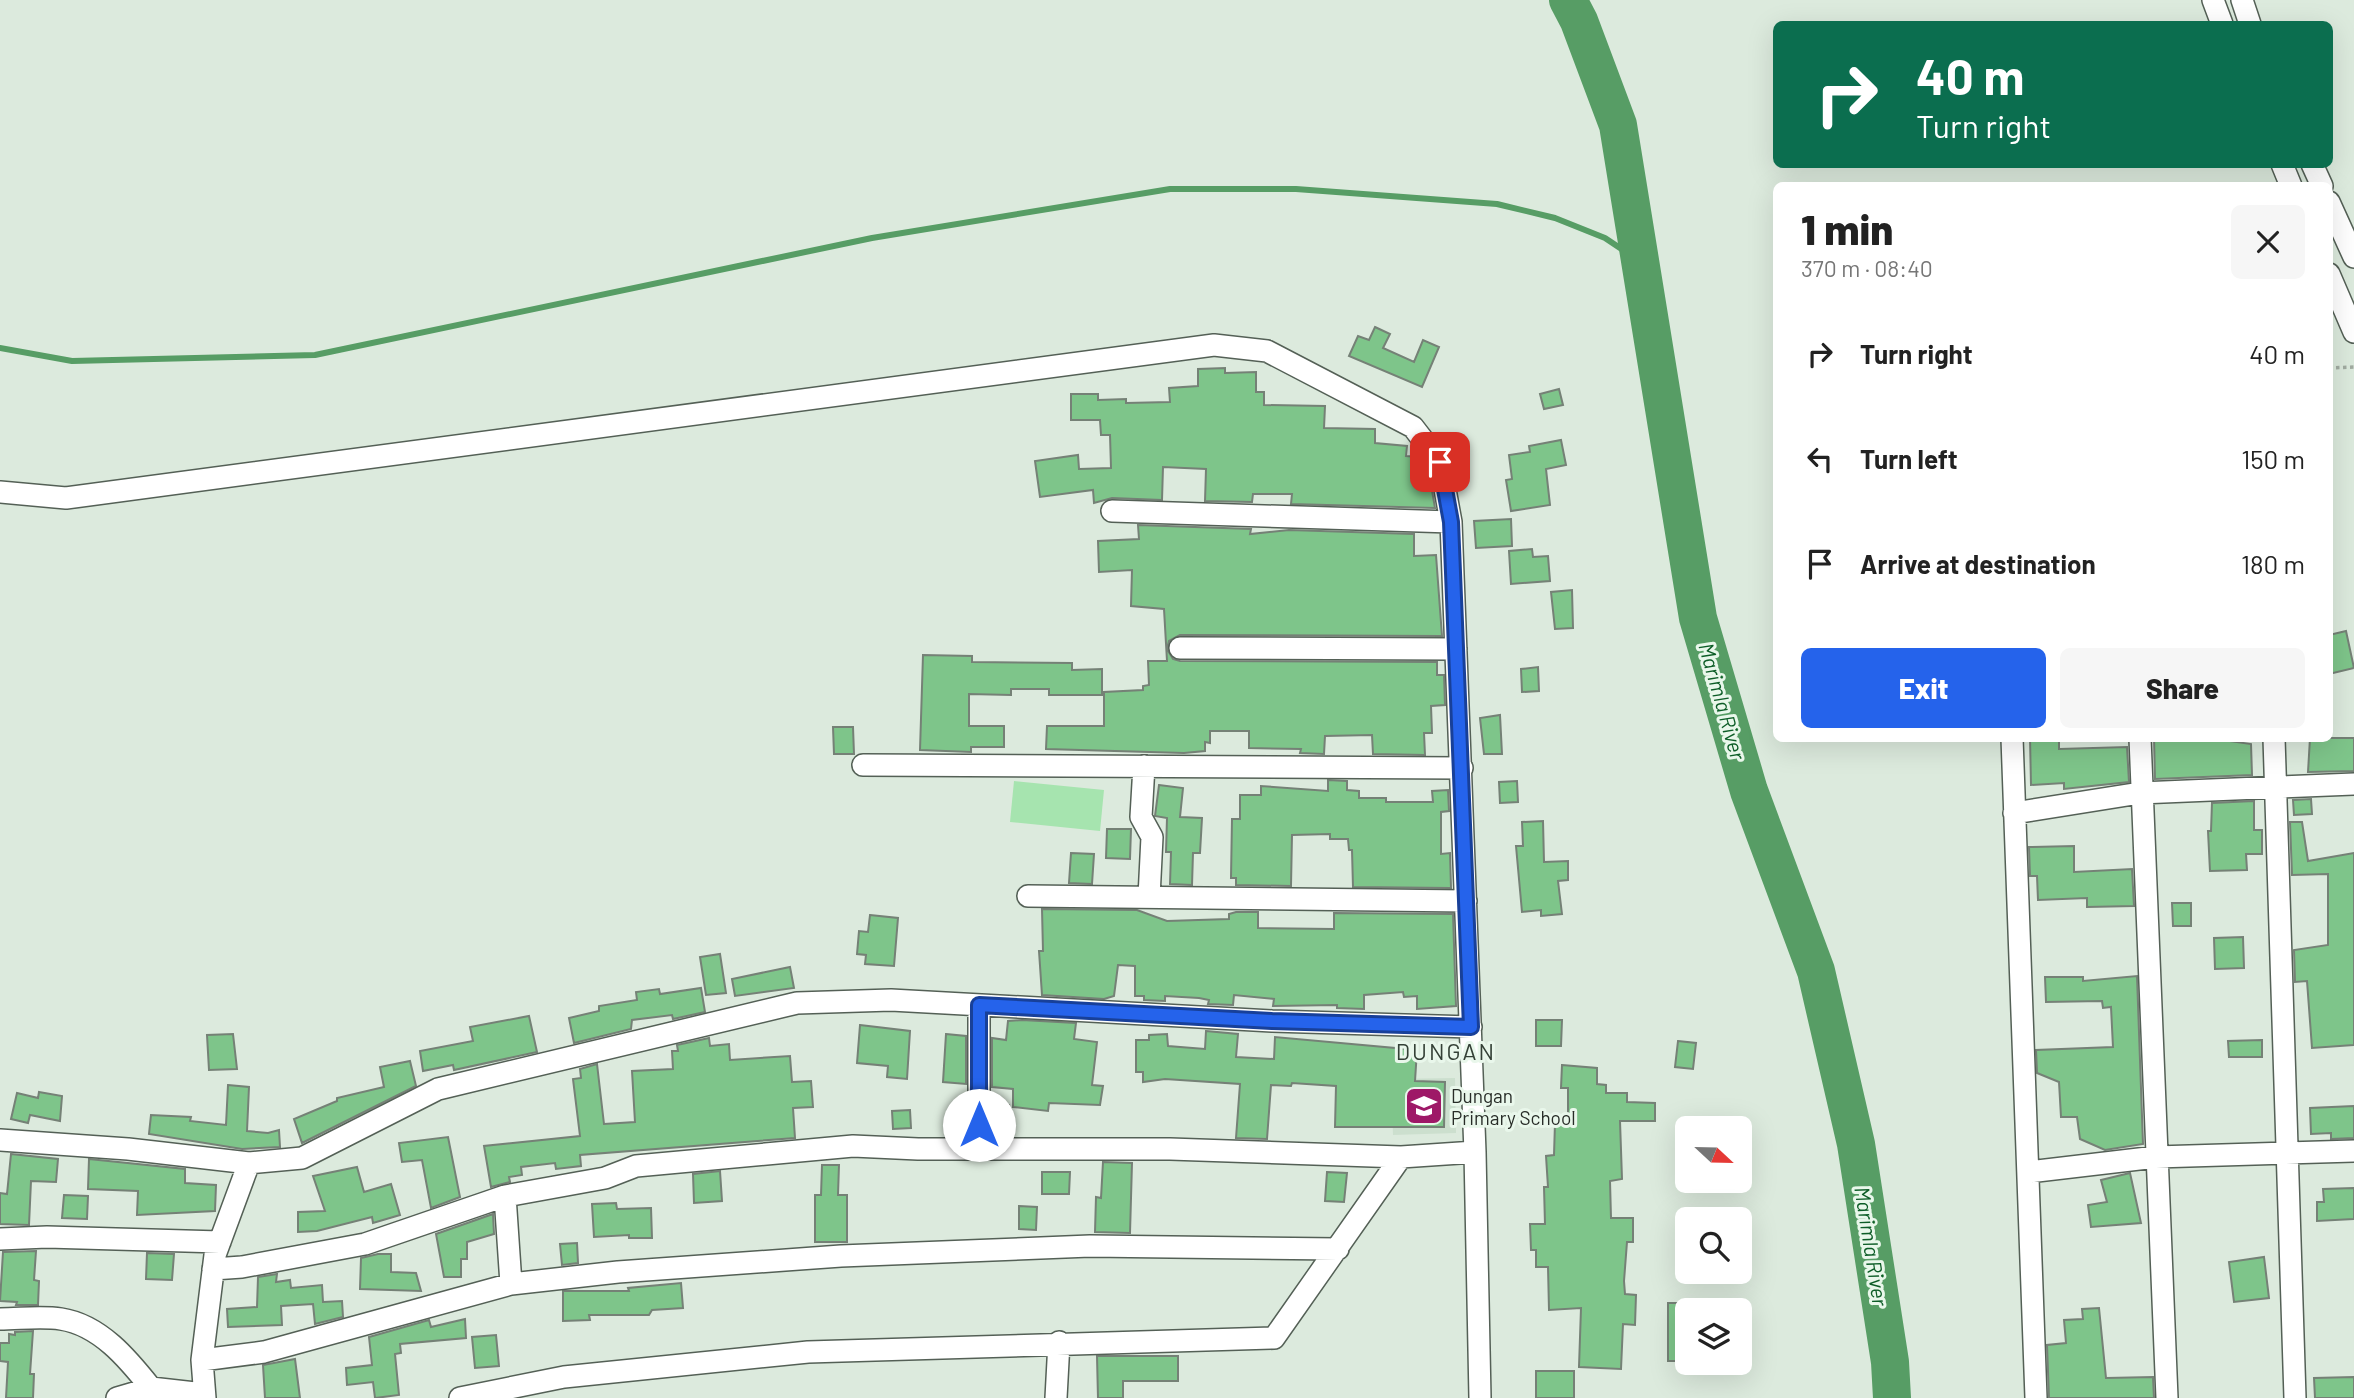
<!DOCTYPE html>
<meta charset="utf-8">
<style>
:root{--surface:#fff;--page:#f6f6f6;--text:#222;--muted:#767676;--accent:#2563eb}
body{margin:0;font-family:Barlow,sans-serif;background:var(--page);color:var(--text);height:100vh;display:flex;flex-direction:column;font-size:26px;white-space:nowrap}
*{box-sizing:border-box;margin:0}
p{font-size:23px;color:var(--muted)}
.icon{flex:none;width:38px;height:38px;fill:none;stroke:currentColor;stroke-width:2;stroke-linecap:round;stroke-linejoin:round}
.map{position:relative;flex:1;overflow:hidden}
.sheet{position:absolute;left:1773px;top:182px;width:560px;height:560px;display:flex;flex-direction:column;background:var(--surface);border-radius:10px;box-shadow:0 7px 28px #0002}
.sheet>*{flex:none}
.banner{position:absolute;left:1773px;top:21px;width:560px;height:147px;border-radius:10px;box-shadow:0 7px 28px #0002;background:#0b6e4f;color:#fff;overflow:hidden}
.needle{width:46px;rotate:112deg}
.buttons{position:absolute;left:1675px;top:1116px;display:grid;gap:14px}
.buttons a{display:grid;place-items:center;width:77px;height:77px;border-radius:10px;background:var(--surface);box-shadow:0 7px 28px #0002;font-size:35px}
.pin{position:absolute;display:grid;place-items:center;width:60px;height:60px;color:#fff;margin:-30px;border-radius:14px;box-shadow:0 4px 10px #0006}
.me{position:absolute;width:77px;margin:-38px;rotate:0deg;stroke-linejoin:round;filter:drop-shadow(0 0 5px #0008)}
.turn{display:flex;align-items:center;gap:24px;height:147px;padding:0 28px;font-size:32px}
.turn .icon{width:91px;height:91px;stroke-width:2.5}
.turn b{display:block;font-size:49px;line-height:60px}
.round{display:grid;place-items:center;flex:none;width:74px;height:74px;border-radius:10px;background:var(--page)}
.head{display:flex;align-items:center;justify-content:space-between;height:119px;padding:0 28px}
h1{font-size:42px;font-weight:800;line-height:52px}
.action{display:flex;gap:14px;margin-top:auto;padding:14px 28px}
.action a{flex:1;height:80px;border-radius:10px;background:var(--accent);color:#fff;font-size:28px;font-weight:800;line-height:80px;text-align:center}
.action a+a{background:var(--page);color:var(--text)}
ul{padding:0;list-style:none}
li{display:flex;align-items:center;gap:21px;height:105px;padding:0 28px}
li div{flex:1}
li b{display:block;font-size:26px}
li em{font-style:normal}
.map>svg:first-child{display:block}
.built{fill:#ccdfce}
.green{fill:#a6e4af}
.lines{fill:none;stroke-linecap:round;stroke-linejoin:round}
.stream{stroke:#579d65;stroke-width:6}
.river{stroke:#579d65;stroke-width:38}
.building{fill:#7ec58a;stroke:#758176;stroke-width:2}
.minor-casing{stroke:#546056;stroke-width:24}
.path{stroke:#a1aca1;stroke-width:3.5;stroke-dasharray:3.5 3.5;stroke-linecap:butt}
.minor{stroke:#fff;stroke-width:21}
.route-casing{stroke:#184099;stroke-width:18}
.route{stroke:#2563eb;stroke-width:12}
.labels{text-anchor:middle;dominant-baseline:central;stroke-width:6;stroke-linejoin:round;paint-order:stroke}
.poi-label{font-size:19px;fill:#272c27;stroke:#e9f7eb;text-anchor:start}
.water-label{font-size:21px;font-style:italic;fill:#0d5d27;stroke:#e9f7eb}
.quarter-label{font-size:23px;letter-spacing:2px;fill:#344036;stroke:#e9f7eb}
</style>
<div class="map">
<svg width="2354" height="1398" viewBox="0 0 2354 1398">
<rect width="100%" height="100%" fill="#dceadd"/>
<path class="built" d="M 1455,1078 L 1456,1133 L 1393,1135 L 1391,1079 Z"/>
<path class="green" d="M 1014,781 L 1104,790 L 1100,831 L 1010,822 Z"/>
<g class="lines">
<path class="stream" d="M 0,348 L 72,361 L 315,355 L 872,238 L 1170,189 L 1296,189 L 1497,204 L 1555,218 L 1605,238 L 1641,262"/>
<path class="river" d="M 1568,0 L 1579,21 L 1618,125 L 1698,618 L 1749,791 L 1816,971 L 1856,1144 L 1890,1362 L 1892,1398"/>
</g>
<path class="building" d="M 1375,327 L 1390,334 L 1383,348 L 1414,362 L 1423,340 L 1439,347 L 1422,387 L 1349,356 L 1358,336 L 1369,340 Z
M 1225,368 L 1225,373 L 1256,372 L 1256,392 L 1264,392 L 1264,405 L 1325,406 L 1324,428 L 1375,429 L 1375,443 L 1407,446 L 1406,456 L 1420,457 L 1428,467 L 1435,508 L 1291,504 L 1292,494 L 1253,494 L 1252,502 L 1205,501 L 1206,469 L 1163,467 L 1162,500 L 1112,498 L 1094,503 L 1093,490 L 1040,497 L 1035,461 L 1078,455 L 1079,469 L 1111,468 L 1110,435 L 1101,435 L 1100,420 L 1071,420 L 1071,394 L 1098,394 L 1098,400 L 1126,399 L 1126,403 L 1170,402 L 1169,388 L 1198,386 L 1198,369 Z
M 1559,389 L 1563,405 L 1544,409 L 1540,394 Z
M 1561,440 L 1566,465 L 1546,469 L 1550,505 L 1511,511 L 1506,480 L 1512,479 L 1509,455 L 1530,452 L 1529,446 Z
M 1511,519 L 1512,546 L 1476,548 L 1474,521 Z
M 1138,525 L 1251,529 L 1250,534 L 1289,530 L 1414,534 L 1414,556 L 1436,555 L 1442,636 L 1180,635 L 1169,641 L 1167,649 L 1173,659 L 1180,661 L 1437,662 L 1437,675 L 1444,675 L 1445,705 L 1431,706 L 1432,733 L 1424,733 L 1425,755 L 1373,754 L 1372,735 L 1325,736 L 1324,754 L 1300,753 L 1301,749 L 1249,748 L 1249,731 L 1210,731 L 1210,743 L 1205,742 L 1205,751 L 1184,753 L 1046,749 L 1047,726 L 1104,726 L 1104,692 L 1143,690 L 1143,686 L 1149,685 L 1148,661 L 1167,661 L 1164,609 L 1131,606 L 1132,570 L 1099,572 L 1098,541 L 1139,539 Z
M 1532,549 L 1533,557 L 1548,556 L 1550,581 L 1511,584 L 1509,551 Z
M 1572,590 L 1573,628 L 1555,629 L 1551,592 Z
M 2346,631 L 2354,668 L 2329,674 L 2329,635 Z
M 923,655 L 972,656 L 972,662 L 1072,663 L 1072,670 L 1102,669 L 1102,695 L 1049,695 L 1049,689 L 1011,689 L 1011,695 L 969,694 L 969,726 L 1004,726 L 1004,747 L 971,747 L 971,752 L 920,750 Z
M 1538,667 L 1539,691 L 1522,692 L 1521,669 Z
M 1500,715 L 1502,754 L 1484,754 L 1480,718 Z
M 833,727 L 853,727 L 854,754 L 834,754 Z
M 2030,738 L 2059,738 L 2059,749 L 2127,747 L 2129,782 L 2064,789 L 2064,783 L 2031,785 Z
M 2154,738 L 2209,738 L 2251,744 L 2252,775 L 2155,779 Z
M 2310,738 L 2354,738 L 2354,771 L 2308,772 Z
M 1328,780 L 1347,781 L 1347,790 L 1359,791 L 1359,798 L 1386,798 L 1386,802 L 1433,802 L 1432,791 L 1448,790 L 1449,811 L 1441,812 L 1441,854 L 1450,853 L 1451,888 L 1353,887 L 1352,850 L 1349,850 L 1348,839 L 1330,839 L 1330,834 L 1292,835 L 1291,886 L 1236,885 L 1236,878 L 1231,878 L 1232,819 L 1240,819 L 1240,795 L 1261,795 L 1261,786 L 1328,791 Z
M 1517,781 L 1518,802 L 1500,803 L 1499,782 Z
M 1159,785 L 1183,788 L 1180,817 L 1202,818 L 1200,853 L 1193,853 L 1192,885 L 1170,884 L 1171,852 L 1166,852 L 1167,818 L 1155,816 Z
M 2311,799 L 2312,814 L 2294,815 L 2293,800 Z
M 2254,801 L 2254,830 L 2262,830 L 2262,854 L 2246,854 L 2247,870 L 2210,871 L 2208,831 L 2211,831 L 2212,803 Z
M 1543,821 L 1544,862 L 1568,861 L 1568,880 L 1558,881 L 1562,914 L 1541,916 L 1541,910 L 1522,912 L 1516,846 L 1523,846 L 1522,822 Z
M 2290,822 L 2302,822 L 2308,861 L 2354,853 L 2354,1045 L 2312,1048 L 2307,981 L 2295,982 L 2294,950 L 2328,945 L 2328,874 L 2292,875 Z
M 1107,829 L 1131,829 L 1130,859 L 1106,858 Z
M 2074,846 L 2074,872 L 2132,869 L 2134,906 L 2087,907 L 2087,898 L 2038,900 L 2037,876 L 2030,876 L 2029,847 Z
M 1071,853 L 1094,854 L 1092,884 L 1069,883 Z
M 2172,903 L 2191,903 L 2191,926 L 2173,926 Z
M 1042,909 L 1137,910 L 1167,921 L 1229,919 L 1229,914 L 1236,912 L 1258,912 L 1258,928 L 1334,929 L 1334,913 L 1453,914 L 1456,1006 L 1417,1009 L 1417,996 L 1404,997 L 1403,992 L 1364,995 L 1364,1009 L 1337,1008 L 1337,1005 L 1273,1006 L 1274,999 L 1234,995 L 1233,1005 L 1208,1004 L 1209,1000 L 1199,998 L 1165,996 L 1165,1001 L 1144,1000 L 1144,996 L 1135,996 L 1135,966 L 1118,965 L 1114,996 L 1104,999 L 1042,995 L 1039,951 L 1043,951 Z
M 870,915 L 898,918 L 894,966 L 865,964 L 866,955 L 857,954 L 859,931 L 868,932 Z
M 2243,937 L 2244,968 L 2215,969 L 2214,938 Z
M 720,954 L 726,993 L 706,995 L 700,957 Z
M 790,967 L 794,988 L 735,996 L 732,979 Z
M 2137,976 L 2143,1144 L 2105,1150 L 2080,1139 L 2077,1117 L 2061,1117 L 2059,1082 L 2037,1073 L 2036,1050 L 2113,1047 L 2111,1007 L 2103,1008 L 2102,1001 L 2046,1002 L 2045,977 L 2083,977 L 2083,981 Z
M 701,988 L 705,1012 L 673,1019 L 672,1015 L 632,1020 L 631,1029 L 574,1043 L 569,1018 L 599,1011 L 599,1006 L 637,1000 L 636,992 L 659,989 L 660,994 Z
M 529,1016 L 537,1052 L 454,1070 L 453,1065 L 423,1071 L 420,1051 L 473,1041 L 470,1027 Z
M 1022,1020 L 1076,1023 L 1074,1039 L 1097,1042 L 1092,1085 L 1103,1086 L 1100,1105 L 1049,1103 L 1048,1111 L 1013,1107 L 1013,1089 L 992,1087 L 992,1038 L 1006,1040 L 1008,1021 Z
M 1536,1020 L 1562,1020 L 1561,1046 L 1536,1046 Z
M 860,1025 L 910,1031 L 907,1079 L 887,1077 L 888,1066 L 857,1063 Z
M 1206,1031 L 1238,1034 L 1236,1057 L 1274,1059 L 1275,1037 L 1417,1050 L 1415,1081 L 1445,1082 L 1444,1127 L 1335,1127 L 1336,1086 L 1292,1083 L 1291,1086 L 1271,1085 L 1267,1139 L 1236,1138 L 1240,1084 L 1165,1079 L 1143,1082 L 1143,1072 L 1136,1072 L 1136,1040 L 1149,1040 L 1149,1035 L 1167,1034 L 1168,1046 L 1205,1049 Z
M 233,1034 L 237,1069 L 209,1070 L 207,1035 Z
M 946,1034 L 966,1036 L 966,1084 L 943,1082 Z
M 709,1038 L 710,1046 L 729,1044 L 730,1060 L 790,1056 L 792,1082 L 811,1081 L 813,1107 L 793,1108 L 795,1138 L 580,1155 L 581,1166 L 556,1169 L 555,1163 L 521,1167 L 522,1175 L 509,1177 L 510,1182 L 491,1187 L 484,1146 L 580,1136 L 573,1079 L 581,1078 L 580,1069 L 597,1064 L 604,1124 L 635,1122 L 632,1071 L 673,1069 L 672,1051 L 678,1051 L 677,1045 Z
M 2262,1040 L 2262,1057 L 2229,1057 L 2228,1041 Z
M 1678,1041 L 1696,1043 L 1693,1069 L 1675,1067 Z
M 410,1061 L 416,1086 L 302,1143 L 294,1119 L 337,1101 L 337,1098 L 384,1087 L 380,1067 Z
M 1562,1065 L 1597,1068 L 1597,1084 L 1606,1085 L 1606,1093 L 1627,1093 L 1627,1102 L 1655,1103 L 1655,1121 L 1620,1121 L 1622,1179 L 1610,1181 L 1611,1218 L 1633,1218 L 1633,1242 L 1627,1242 L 1624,1281 L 1625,1294 L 1636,1295 L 1635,1325 L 1623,1324 L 1621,1369 L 1579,1367 L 1581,1308 L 1549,1310 L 1548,1267 L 1536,1267 L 1536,1250 L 1531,1250 L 1530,1224 L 1545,1224 L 1544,1187 L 1548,1187 L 1546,1156 L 1554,1155 L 1555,1123 L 1568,1123 L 1568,1088 L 1561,1088 Z
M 228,1085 L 249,1087 L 247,1131 L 268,1133 L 279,1130 L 280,1147 L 242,1149 L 149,1134 L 151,1115 L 191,1117 L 190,1121 L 226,1125 Z
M 39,1092 L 62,1096 L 60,1121 L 30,1115 L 28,1123 L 11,1119 L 17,1093 L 38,1098 Z
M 1009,1105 L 1007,1134 L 992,1133 L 992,1106 Z
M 2354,1106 L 2354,1138 L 2331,1139 L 2331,1133 L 2311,1134 L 2310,1108 Z
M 910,1110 L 911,1128 L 893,1129 L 892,1111 Z
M 448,1137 L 460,1197 L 431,1208 L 422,1160 L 402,1162 L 399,1143 Z
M 11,1154 L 58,1159 L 56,1182 L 31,1181 L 29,1225 L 0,1224 L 0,1193 L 7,1194 Z
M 89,1159 L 185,1169 L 185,1183 L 216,1185 L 215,1211 L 137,1215 L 138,1191 L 88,1189 Z
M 1103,1162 L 1132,1163 L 1130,1233 L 1095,1232 L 1096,1197 L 1101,1198 Z
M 822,1165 L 839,1165 L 838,1195 L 847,1195 L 847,1242 L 815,1242 L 815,1195 L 821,1195 Z
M 357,1167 L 364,1192 L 391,1184 L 400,1215 L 373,1223 L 372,1217 L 317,1231 L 298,1232 L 298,1212 L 325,1211 L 313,1176 Z
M 720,1171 L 722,1201 L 694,1203 L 693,1174 Z
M 1042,1172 L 1070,1172 L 1069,1194 L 1042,1194 Z
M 1327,1172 L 1347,1173 L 1344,1202 L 1325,1201 Z
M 2130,1173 L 2141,1223 L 2091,1227 L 2088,1205 L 2107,1202 L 2101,1180 Z
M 2354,1188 L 2354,1219 L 2317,1221 L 2317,1202 L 2324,1202 L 2323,1189 Z
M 64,1195 L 88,1196 L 87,1219 L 62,1218 Z
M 616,1203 L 617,1209 L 651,1208 L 652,1238 L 629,1238 L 629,1235 L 594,1237 L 592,1204 Z
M 1019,1206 L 1037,1207 L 1036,1230 L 1019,1229 Z
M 493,1214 L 494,1234 L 467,1242 L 467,1259 L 461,1259 L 461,1277 L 444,1277 L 436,1234 Z
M 577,1243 L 578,1263 L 562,1265 L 560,1244 Z
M 36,1251 L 34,1280 L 39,1281 L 38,1305 L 16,1305 L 17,1302 L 0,1301 L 3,1252 Z
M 147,1253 L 174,1254 L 172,1280 L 146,1279 Z
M 378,1254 L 391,1254 L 391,1272 L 416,1273 L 421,1291 L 360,1289 L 361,1258 Z
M 2264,1257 L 2269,1298 L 2234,1302 L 2229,1262 Z
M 277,1274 L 276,1282 L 290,1280 L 291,1288 L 322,1285 L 323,1302 L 342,1301 L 343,1317 L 315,1324 L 313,1304 L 281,1306 L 282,1325 L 228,1327 L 227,1309 L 257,1307 L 258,1277 Z
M 681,1283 L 683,1308 L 652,1310 L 649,1315 L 589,1315 L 590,1320 L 563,1321 L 563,1291 L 629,1291 L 628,1288 Z
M 1668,1303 L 1687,1303 L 1687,1361 L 1668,1361 Z
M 2099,1308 L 2106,1378 L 2153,1377 L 2154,1398 L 2049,1398 L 2047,1345 L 2066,1343 L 2064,1320 L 2083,1319 L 2082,1309 Z
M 465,1319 L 466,1338 L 400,1344 L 401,1353 L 395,1354 L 399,1395 L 375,1398 L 373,1382 L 347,1385 L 346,1368 L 372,1365 L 369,1337 L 429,1320 L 431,1327 Z
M 33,1331 L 30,1374 L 34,1374 L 33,1398 L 6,1398 L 8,1362 L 0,1361 L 0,1343 L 9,1343 L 9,1334 L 15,1335 L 15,1332 Z
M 496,1335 L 499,1366 L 475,1368 L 472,1337 Z
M 1097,1356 L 1178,1356 L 1178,1381 L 1123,1381 L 1123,1398 L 1098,1398 Z
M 295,1359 L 300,1398 L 265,1398 L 263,1365 Z
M 1536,1371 L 1574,1371 L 1574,1398 L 1536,1398 Z
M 2354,1377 L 2354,1398 L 2315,1398 L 2314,1378 Z"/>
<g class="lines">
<defs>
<path id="minor" d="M 2213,0 L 2222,24
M 2242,0 L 2250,24
M 2282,164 L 2291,186
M 2312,164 L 2322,186
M 2329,202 L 2354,257
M 2329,274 L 2354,332
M 0,492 L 66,498 L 1214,345 L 1267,351 L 1413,427 L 1440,462 L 1451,522 L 1475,1152 L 1480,1398
M 1112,511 L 1451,522
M 1180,648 L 1456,649
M 2012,738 L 2036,1398
M 2140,738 L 2167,1398
M 2274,738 L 2295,1398
M 863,765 L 1462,768
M 1144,766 L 1141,817 L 1152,837 L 1149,897
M 2014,813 L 2140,793 L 2354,784
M 1028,896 L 1466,901
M 0,1140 L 128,1149 L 249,1163 L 302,1158 L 438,1089 L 797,1003 L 891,1000 L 1272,1021 L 1471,1027
M 979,1149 L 979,1005
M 2029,1172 L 2156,1157 L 2354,1151
M 505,1196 L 511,1284
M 0,1239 L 47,1237 L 220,1242
M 213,1269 L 242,1267 L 365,1244 L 505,1196 L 605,1178 L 636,1166 L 853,1146 L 918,1149 L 1170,1149 L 1401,1157 L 1475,1152
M 0,1319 C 20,1319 41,1316 61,1319 C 100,1325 128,1359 151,1388
M 202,1360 L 264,1352 L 511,1284 L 618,1272 L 841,1256 L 1090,1246 L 1338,1249
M 117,1398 L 151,1388 L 204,1394
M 205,1398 L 202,1360 L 215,1255 L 249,1163
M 460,1398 L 564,1377 L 808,1352 L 1274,1338 L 1401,1157
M 1056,1398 L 1059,1342"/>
</defs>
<use href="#minor" class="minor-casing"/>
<path class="path" d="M 2329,368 L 2354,367"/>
<use href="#minor" class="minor"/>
</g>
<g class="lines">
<defs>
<path id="route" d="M 979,1125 L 979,1005 L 1272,1021 L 1471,1027 L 1451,522 L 1440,462"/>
</defs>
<use href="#route" class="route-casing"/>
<use href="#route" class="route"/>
</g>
<defs>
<symbol id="school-square" viewBox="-11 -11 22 22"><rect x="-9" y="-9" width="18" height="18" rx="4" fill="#9e1867" stroke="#e9f7eb"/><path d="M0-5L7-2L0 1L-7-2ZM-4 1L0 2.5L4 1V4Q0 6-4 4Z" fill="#fff"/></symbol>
</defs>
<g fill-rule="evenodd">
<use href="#school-square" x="1402" y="1084" width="44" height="44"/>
</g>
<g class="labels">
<g class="poi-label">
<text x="1451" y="1095">Dungan<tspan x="1451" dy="22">Primary School</tspan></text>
</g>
<g class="water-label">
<text transform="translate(1723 701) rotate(74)">Marimla River</text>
<text transform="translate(1872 1246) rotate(81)">Marimla River</text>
</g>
<g class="quarter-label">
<text x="1446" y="1051">DUNGAN</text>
</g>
</g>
</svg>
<div class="buttons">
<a><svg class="needle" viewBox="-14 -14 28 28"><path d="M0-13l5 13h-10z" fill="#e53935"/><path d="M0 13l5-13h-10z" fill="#767676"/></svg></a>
<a><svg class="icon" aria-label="search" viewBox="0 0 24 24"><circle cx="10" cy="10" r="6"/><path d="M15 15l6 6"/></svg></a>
<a><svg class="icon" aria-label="layers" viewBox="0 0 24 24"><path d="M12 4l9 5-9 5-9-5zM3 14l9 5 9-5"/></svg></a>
</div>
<div class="pin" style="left:1440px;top:462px;background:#d93025"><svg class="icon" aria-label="arrive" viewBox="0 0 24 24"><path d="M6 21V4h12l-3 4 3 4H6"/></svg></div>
<svg class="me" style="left:979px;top:1125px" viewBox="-20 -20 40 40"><circle r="19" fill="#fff"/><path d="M0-13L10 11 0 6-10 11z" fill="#2563eb"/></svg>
<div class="banner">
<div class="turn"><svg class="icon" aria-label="right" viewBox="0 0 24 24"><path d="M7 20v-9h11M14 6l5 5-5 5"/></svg><div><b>40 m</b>Turn right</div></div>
</div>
<section class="sheet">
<div class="head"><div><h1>1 min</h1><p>370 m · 08:40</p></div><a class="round"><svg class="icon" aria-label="close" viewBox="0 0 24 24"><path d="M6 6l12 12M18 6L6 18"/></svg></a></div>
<ul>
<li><svg class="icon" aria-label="right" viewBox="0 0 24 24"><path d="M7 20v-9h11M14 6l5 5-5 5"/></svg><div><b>Turn right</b></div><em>40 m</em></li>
<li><svg class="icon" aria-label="left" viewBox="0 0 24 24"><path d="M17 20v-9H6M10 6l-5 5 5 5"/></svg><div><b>Turn left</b></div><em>150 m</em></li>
<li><svg class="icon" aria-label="arrive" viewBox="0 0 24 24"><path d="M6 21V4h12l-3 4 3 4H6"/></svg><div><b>Arrive at destination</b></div><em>180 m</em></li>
</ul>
<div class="action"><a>Exit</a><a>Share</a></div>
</section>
</div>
